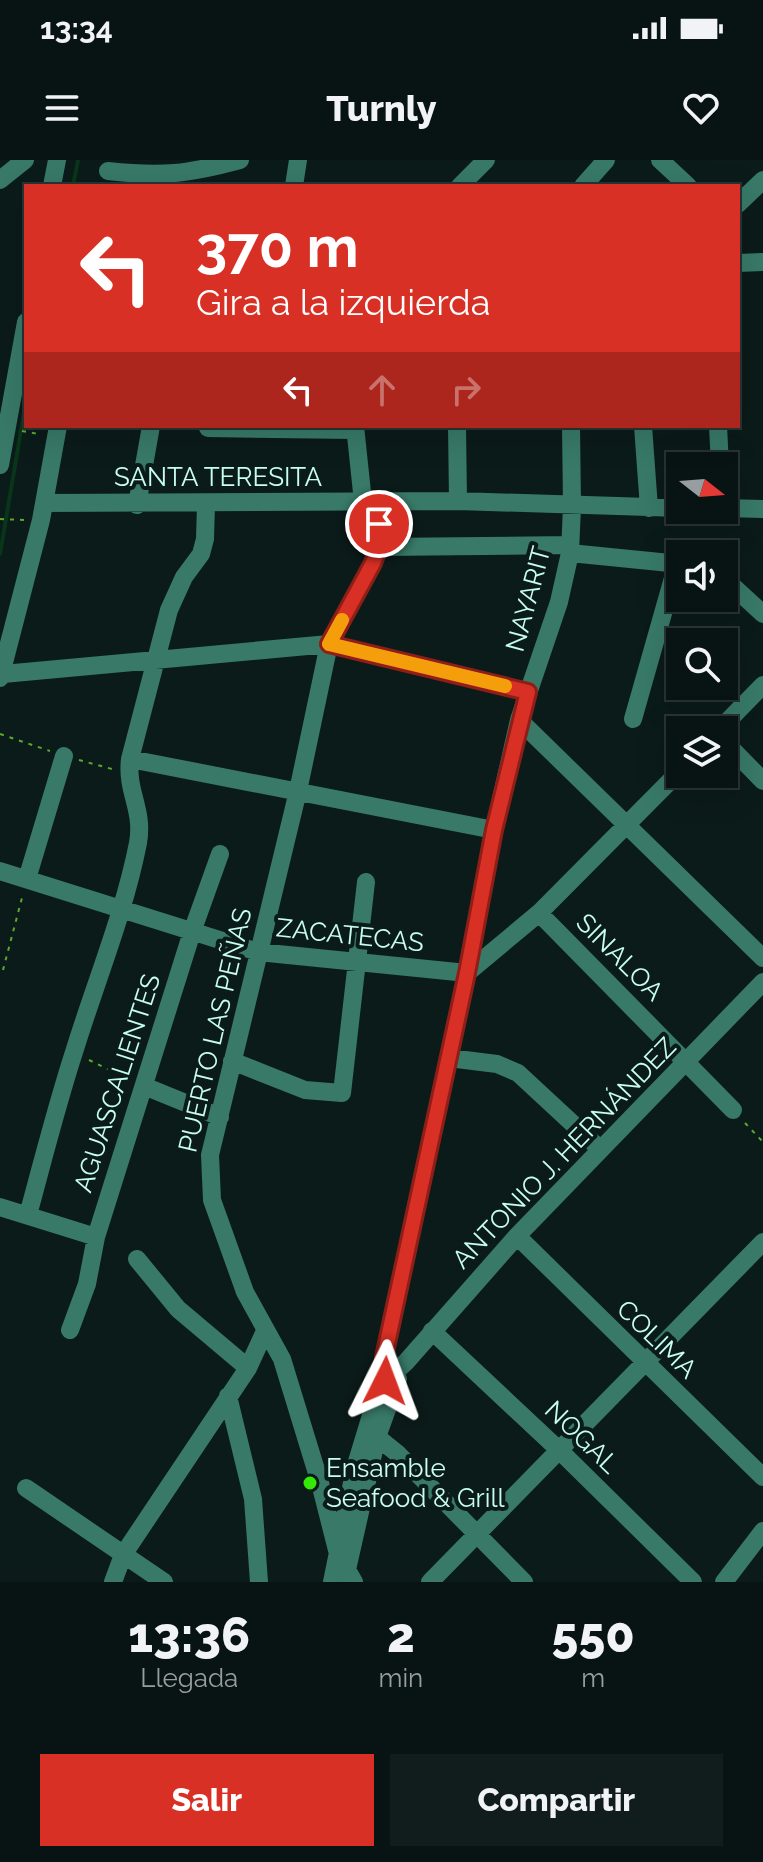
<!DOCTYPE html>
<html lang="es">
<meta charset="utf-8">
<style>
:root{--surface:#081413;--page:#111d1c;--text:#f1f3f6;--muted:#989ea0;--line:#293333;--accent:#d93025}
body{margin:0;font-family:Raleway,sans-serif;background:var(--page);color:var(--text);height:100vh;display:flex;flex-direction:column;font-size:30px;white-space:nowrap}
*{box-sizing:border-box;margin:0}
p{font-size:26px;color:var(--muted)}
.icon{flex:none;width:44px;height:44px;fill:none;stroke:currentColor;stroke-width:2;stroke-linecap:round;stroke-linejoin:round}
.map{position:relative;height:1422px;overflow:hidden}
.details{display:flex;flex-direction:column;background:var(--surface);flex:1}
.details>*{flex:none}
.banner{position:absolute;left:24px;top:24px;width:716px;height:244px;border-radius:0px;box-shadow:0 8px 32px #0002,0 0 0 2px var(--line);background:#d93025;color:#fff;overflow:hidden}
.needle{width:52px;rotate:107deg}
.tools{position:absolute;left:666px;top:292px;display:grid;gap:16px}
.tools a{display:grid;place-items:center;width:72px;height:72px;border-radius:0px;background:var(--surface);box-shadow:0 8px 32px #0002,0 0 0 2px var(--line);font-size:40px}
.pin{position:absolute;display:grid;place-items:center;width:68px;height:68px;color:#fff;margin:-34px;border:4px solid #fff;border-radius:50%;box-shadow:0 2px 8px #0007}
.me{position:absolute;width:88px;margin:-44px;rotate:3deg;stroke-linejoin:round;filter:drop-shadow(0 0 6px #0008)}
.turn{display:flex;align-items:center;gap:28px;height:168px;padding:0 40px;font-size:36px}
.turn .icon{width:104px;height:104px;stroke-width:2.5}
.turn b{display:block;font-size:56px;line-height:68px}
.lanes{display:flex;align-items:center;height:76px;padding:0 40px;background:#0003;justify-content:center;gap:40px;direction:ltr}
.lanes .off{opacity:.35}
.eta{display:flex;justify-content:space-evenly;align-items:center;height:136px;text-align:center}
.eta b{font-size:48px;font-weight:800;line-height:56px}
.cta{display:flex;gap:16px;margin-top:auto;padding:16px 40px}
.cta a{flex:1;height:92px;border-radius:0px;background:var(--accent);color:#fff;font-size:32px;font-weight:800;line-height:92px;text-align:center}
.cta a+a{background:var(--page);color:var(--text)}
.status{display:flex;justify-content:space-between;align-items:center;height:56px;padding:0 40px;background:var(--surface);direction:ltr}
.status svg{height:22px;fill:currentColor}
header{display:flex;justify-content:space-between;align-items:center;height:104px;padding:0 40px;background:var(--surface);font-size:36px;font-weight:800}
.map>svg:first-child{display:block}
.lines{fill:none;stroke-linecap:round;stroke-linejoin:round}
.stream{stroke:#093618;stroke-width:4}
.path{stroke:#5ca830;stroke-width:2;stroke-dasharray:4 6;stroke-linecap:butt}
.minor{stroke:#387967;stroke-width:18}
.route-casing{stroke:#8d1f18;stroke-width:20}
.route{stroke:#d93025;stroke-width:14}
.slow{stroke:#f59e0b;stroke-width:14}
.poi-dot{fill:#35e907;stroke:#0b1b19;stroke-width:3}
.labels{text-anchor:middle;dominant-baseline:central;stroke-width:8;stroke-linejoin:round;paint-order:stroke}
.street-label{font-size:26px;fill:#c7fdf3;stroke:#0b1b19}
.poi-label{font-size:26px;fill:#c7fdf3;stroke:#0b1b19;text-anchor:start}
</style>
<div class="status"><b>13:34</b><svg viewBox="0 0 49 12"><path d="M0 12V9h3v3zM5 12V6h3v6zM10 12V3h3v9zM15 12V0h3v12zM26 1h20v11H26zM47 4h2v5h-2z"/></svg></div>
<header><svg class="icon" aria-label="menu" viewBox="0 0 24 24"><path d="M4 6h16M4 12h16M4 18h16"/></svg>Turnly<svg class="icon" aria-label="heart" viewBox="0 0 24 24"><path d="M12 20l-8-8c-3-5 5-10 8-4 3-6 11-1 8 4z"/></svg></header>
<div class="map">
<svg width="763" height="1422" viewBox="0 0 763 1422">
<rect width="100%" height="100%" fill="#0b1b19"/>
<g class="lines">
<path class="stream" d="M 73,26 L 78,0
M 0,394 L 26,241"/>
<path class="path" d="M 22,271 L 39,274
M 0,359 L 24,360
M 0,574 L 50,591
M 79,600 L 112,609
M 3,810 L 23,734
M 89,900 L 130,920
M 745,963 L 763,982"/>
<path class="minor" d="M 660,0 L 688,26
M 108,11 C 162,17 188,14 240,0
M 0,20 L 25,0
M 52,26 L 57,0
M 294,26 L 298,0
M 460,26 L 486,0
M 583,26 L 606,0
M 738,44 L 763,20
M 738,103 L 763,102
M 355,266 L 363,342
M 457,266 L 458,341
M 643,266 L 649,348
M 718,266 L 720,306
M 208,268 L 355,270
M 0,305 L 26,162
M 44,343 L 458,341 L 680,348
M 206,344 L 205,379 L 201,394 L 184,417 L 169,450 L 130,599 L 494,670
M 137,345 L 151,266
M 724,348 L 763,349
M 379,387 L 570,385
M 570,393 L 680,404
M 724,418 L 763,454
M 3,514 L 329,484 L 528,532
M 0,518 L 41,360 L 58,266
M 633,559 L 677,404
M 519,560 L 763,798
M 719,570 L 763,525
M 724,581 L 763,621
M 0,711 L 258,792 L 467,813 L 539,753 L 680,611
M 27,719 L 64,596
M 539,753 L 733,950
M 449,898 L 497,904 L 518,913 L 600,989
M 232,901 L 305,930 L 342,933 L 366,722
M 144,926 L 220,957
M 0,1047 L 96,1077
M 28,1055 C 43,1000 57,944 75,889 C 96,821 124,754 138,683 C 144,649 126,632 130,599
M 517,1076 L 763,1317
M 137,1099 L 178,1149 L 248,1208
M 70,1170 L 87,1124 L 96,1077 L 192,772 L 220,694
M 432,1171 L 559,1290 L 693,1422
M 395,1228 L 385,1221 L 384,1197 L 467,813 L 494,670 L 519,560 L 559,442 L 570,393 L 572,346 L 571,266
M 228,1236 L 253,1339 L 259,1422
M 377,1277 L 398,1294 L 524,1422
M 26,1328 L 164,1422
M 346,1414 L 377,1277 L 398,1219
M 113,1422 L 123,1395 L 248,1208 L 265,1171
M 332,1422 L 355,1308 L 375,1242 L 385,1221 L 406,1202 L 517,1076 L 763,822
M 354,1422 L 338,1394 L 320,1323 L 282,1199 L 245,1132 L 212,1040 L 210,995 L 298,631 L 329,484 L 373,403 L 379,387 L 379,341
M 430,1422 L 763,1082
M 724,1422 L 763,1371"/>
</g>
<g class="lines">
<defs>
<path id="route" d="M 379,364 L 379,387 L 373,403 L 329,484 L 528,532 L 494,670 L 467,813 L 384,1197 L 385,1221"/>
</defs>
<use href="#route" class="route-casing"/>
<use href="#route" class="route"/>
<path class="slow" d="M 342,460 L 329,484 L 505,526"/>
</g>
<circle class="poi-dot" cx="310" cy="1323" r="8"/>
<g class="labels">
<g class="street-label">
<text x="218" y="317">SANTA TERESITA</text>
<text transform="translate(528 439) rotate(-75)">NAYARIT</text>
<text transform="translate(350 775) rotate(6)">ZACATECAS</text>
<text transform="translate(620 797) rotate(45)">SINALOA</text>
<text transform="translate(215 870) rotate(-77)">PUERTO LAS PEÑAS</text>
<text transform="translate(117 923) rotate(-72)">AGUASCALIENTES</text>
<text transform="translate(564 993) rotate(-46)">ANTONIO J. HERNÁNDEZ</text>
<text transform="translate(657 1179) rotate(44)">COLIMA</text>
<text transform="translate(582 1277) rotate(44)">NOGAL</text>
</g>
<g class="poi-label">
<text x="326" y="1308">Ensamble<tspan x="326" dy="30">Seafood &amp; Grill</tspan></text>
</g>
</g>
</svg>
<div class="tools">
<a><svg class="needle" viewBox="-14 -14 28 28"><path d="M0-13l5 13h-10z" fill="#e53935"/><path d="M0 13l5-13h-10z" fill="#989ea0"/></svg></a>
<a><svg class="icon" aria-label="sound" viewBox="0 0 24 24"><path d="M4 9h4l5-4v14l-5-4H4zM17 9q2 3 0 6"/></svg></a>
<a><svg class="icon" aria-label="search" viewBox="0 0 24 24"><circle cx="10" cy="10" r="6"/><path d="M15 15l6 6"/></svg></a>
<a><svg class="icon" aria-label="layers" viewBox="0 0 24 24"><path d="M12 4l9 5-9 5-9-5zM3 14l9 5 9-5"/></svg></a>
</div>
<div class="pin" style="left:379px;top:364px;background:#d93025"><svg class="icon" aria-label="arrive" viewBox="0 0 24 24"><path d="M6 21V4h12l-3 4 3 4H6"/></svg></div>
<svg class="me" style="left:385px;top:1221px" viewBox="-20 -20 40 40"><path d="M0-17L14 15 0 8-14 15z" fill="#d93025" stroke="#fff" stroke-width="4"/></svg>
<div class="banner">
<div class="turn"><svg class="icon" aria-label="left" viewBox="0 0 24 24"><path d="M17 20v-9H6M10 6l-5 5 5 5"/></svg><div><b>370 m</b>Gira a la izquierda</div></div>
<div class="lanes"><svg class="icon" aria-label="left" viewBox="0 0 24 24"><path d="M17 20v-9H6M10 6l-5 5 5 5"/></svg><svg class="icon off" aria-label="ahead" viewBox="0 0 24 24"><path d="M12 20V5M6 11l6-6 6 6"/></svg><svg class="icon off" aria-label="right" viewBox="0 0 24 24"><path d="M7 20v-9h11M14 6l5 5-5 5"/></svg></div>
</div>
</div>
<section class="details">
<div class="eta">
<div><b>13:36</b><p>Llegada</p></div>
<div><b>2</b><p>min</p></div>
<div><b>550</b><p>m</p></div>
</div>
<div class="cta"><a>Salir</a><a>Compartir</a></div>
</section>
